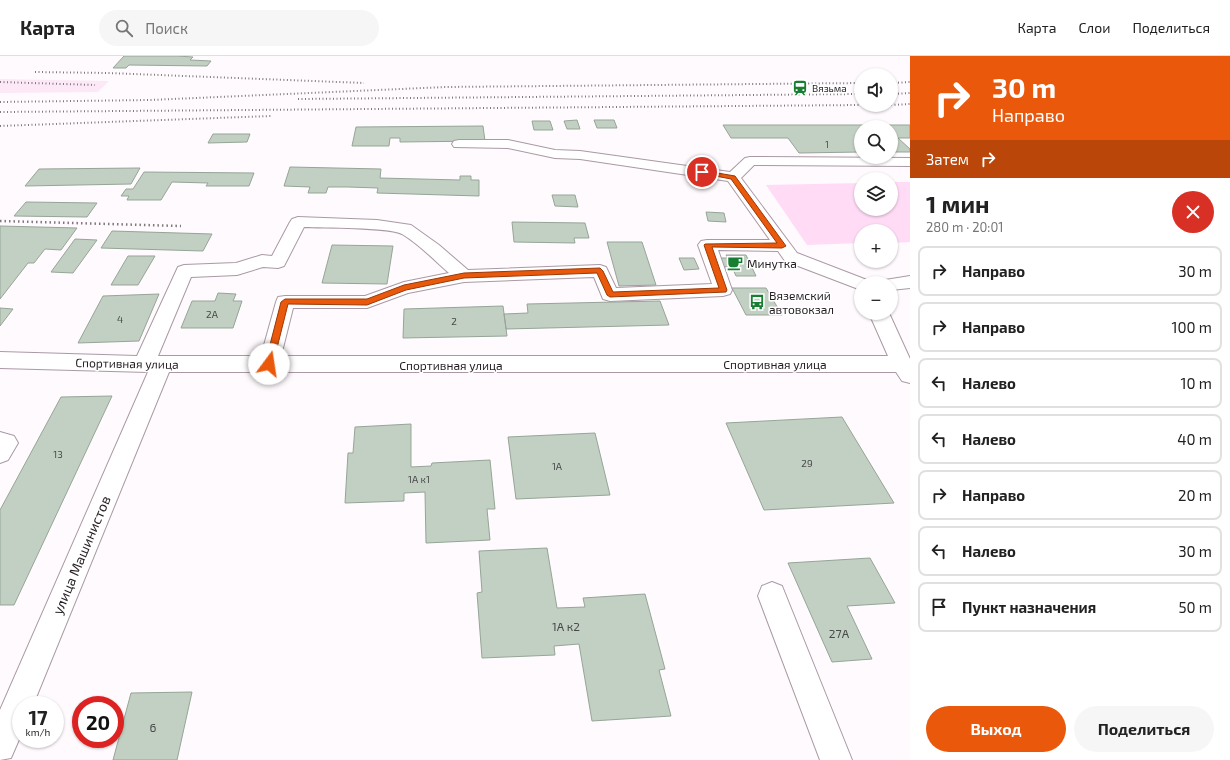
<!DOCTYPE html>
<html lang="ru">
<meta charset="utf-8">
<style>
:root{--surface:#fff;--page:#f6f6f6;--text:#222;--muted:#767676;--line:#e0e0e0;--accent:#ea580c}
body{margin:0;font-family:"Exo 2",sans-serif;background:var(--page);color:var(--text);height:100vh;display:flex;flex-direction:column;font-size:15px;white-space:nowrap}
*{box-sizing:border-box;margin:0}
p{font-size:13px;color:var(--muted)}
.icon{flex:none;width:22px;height:22px;fill:none;stroke:currentColor;stroke-width:2;stroke-linecap:round;stroke-linejoin:round}
.map{position:relative;flex:1;overflow:hidden}
.sheet{display:flex;flex-direction:column;background:var(--surface);width:320px}
.sheet>*{flex:none}
.banner{background:#ea580c;color:#fff;overflow:hidden}
.tools{position:absolute;left:854px;top:12px;display:grid;gap:8px}
.tools a{display:grid;place-items:center;width:44px;height:44px;border-radius:50%;background:var(--surface);box-shadow:0 1px 3px #0004;font-size:20px}
.speed{position:absolute;left:12px;top:640px;display:flex;gap:8px;font-size:20px;font-weight:700;text-align:center}
.speed>*{display:grid;place-content:center;width:52px;height:52px;border-radius:50%;background:var(--surface);box-shadow:0 1px 3px #0004;line-height:1}
.speed small{font-size:10px;font-weight:400}
.speed .limit{border:6px solid #d22;background:#fff;color:#111}
.pin{position:absolute;display:grid;place-items:center;width:34px;height:34px;color:#fff;margin:-17px;border:2px solid #fff;border-radius:50%;box-shadow:0 1px 4px #0007}
.me{position:absolute;width:44px;margin:-22px;rotate:14deg;stroke-linejoin:round;filter:drop-shadow(0 0 3px #0008)}
.turn{display:flex;align-items:center;gap:14px;height:84px;padding:0 16px;font-size:18px}
.turn .icon{width:52px;height:52px;stroke-width:2.5}
.turn b{display:block;font-size:28px;line-height:34px}
.then{display:flex;align-items:center;height:38px;padding:0 16px;background:#0003;gap:8px;font-size:15px}
.round{display:grid;place-items:center;flex:none;width:42px;height:42px;border-radius:21px;background:var(--page)}
.headline{display:flex;align-items:center;justify-content:space-between;height:68px;padding:0 16px}
h1{font-size:24px;font-weight:700;line-height:30px}
.action{display:flex;gap:8px;margin-top:auto;padding:8px 16px}
.action a{flex:1;height:46px;border-radius:24px;background:var(--accent);color:#fff;font-size:16px;font-weight:700;line-height:46px;text-align:center}
.action a+a{background:var(--page);color:var(--text)}
ul{padding:0;list-style:none}
li{display:flex;align-items:center;gap:12px;height:50px;margin:0 8px 6px;padding:0 8px;border:2px solid var(--line);border-radius:8px}
li div{flex:1}
li b{display:block;font-size:15px}
li em{font-style:normal}
header{display:flex;align-items:center;gap:24px;box-sizing:border-box;height:56px;padding:0 20px;background:var(--surface);border-bottom:1px solid var(--line)}
header strong{font-size:19px}
nav{display:flex;gap:22px;margin-inline-start:auto;font-size:14px}
.search{width:280px;height:36px;background:var(--page);display:flex;align-items:center;gap:10px;box-sizing:border-box;padding:0 14px;border-radius:22px;color:var(--muted);font-size:15px}
main{display:flex;flex:1;min-height:0}
.map>svg:first-child{display:block}
.built{fill:#fce8f7}
.green{fill:#ffdbf6}
.building{fill:#c1d0c2;stroke:#96a597}
.lines{fill:none;stroke-linecap:round;stroke-linejoin:round}
.minor-casing{stroke:#aa99a5;stroke-width:2}
.minor{fill:#fff;fill-rule:evenodd}
.rail-far1{stroke:#7e797d;stroke-width:2;stroke-dasharray:1 2.5;stroke-linecap:butt}
.rail{stroke:#7e797d;stroke-width:2.5;stroke-dasharray:1.5 3;stroke-linecap:butt}
.route{fill:#ea580c;stroke:#983908}
.labels{text-anchor:middle;dominant-baseline:central;stroke-width:3;stroke-linejoin:round;paint-order:stroke}
.far-number-label{font-size:9px;fill:#4b4a4b}
.far-poi-label{font-size:10px;fill:#241e23;stroke:#fff;text-anchor:start}
.number-label{font-size:10px;fill:#4b4a4b}
.poi-label{font-size:12px;fill:#241e23;stroke:#fff;text-anchor:start}
.street-label{font-size:12px;fill:#241e23;stroke:#fff}
.near-number-label{font-size:12px;fill:#4b4a4b}
.near-street-label{font-size:14px;fill:#241e23;stroke:#fff}
</style>
<header>
<strong>Карта</strong>
<div class="search"><svg class="icon" aria-label="search" viewBox="0 0 24 24"><circle cx="10" cy="10" r="6"/><path d="M15 15l6 6"/></svg>Поиск</div>
<nav><a>Карта</a><a>Слои</a><a>Поделиться</a></nav>
</header>
<main>
<div class="map">
<svg width="910" height="704" viewBox="0 0 910 704">
<rect width="100%" height="100%" fill="#fefafd"/>
<path class="built" d="M 0,23 L 109,25 L 98,36 L 0,37 Z"/>
<path class="green" d="M 891,126 L 910,126 L 910,186 L 891,187 L 891,175 L 861,175 L 861,187 L 807,189 L 766,129 L 861,127 L 861,153 L 891,153 Z"/>
<path class="building" d="M 124,0 L 177,0 L 193,1 L 190,4 L 211,5 L 207,10 L 129,9 L 126,12 L 113,12 Z
M 577,64 L 580,73 L 567,73 L 564,65 Z
M 594,64 L 614,64 L 617,72 L 597,72 Z
M 532,65 L 550,65 L 553,74 L 534,74 Z
M 723,69 L 910,69 L 910,82 L 898,82 L 910,93 L 910,96 L 891,96 L 891,71 L 861,71 L 861,96 L 799,97 L 788,82 L 731,82 Z
M 483,70 L 485,85 L 400,86 L 400,82 L 390,82 L 389,90 L 352,90 L 356,71 Z
M 213,78 L 250,78 L 247,86 L 208,87 Z
M 290,111 L 381,113 L 380,122 L 460,124 L 460,120 L 471,120 L 471,124 L 479,124 L 479,140 L 377,137 L 378,132 L 348,131 L 328,131 L 326,137 L 308,137 L 310,131 L 284,130 Z
M 140,112 L 131,128 L 25,130 L 39,113 Z
M 144,116 L 254,117 L 249,130 L 206,130 L 208,127 L 172,126 L 161,144 L 127,144 L 129,140 L 121,140 L 126,133 L 133,133 Z
M 552,139 L 575,139 L 578,151 L 555,150 Z
M 26,146 L 97,147 L 87,161 L 14,160 Z
M 706,156 L 724,157 L 726,166 L 708,165 Z
M 512,166 L 585,167 L 589,182 L 574,182 L 575,187 L 514,186 Z
M 0,170 L 77,172 L 61,194 L 45,193 L 34,207 L 28,207 L 0,243 Z
M 112,175 L 212,178 L 203,195 L 101,192 Z
M 75,183 L 97,184 L 73,217 L 51,216 Z
M 607,186 L 642,186 L 656,229 L 619,230 Z
M 332,189 L 393,190 L 387,228 L 322,227 Z
M 726,199 L 746,199 L 756,220 L 736,220 L 732,211 L 722,211 L 718,202 L 728,202 Z
M 128,200 L 155,200 L 138,229 L 111,229 Z
M 679,202 L 694,202 L 699,213 L 684,214 Z
M 732,232 L 766,232 L 782,259 L 746,259 Z
M 218,237 L 236,238 L 233,245 L 242,245 L 233,272 L 181,272 L 192,245 L 215,245 Z
M 159,238 L 139,285 L 78,287 L 103,240 Z
M 660,245 L 669,269 L 506,273 L 504,258 L 528,257 L 527,248 Z
M 503,250 L 507,280 L 403,282 L 404,253 Z
M 0,252 L 13,253 L 0,270 Z
M 112,340 L 14,549 L 0,549 L 0,454 L 61,341 Z
M 842,361 L 894,447 L 764,454 L 726,367 Z
M 411,368 L 411,411 L 431,410 L 432,407 L 490,404 L 495,453 L 487,453 L 490,484 L 426,487 L 425,436 L 404,437 L 404,445 L 345,447 L 348,397 L 353,397 L 355,371 Z
M 595,377 L 610,439 L 516,443 L 508,381 Z
M 547,492 L 557,552 L 585,551 L 583,542 L 645,538 L 665,613 L 659,614 L 671,660 L 592,665 L 579,588 L 554,590 L 555,599 L 482,602 L 477,537 L 482,536 L 479,495 Z
M 870,502 L 895,547 L 847,550 L 872,603 L 832,606 L 788,507 Z
M 192,636 L 177,704 L 113,704 L 131,637 Z"/>
<g class="lines">
<defs>
<path id="minor" d="M 459,84 L 508,84 L 555,94 L 580,95 L 730,116 L 745,102 L 750,101 L 910,102 L 910,110 L 754,109 L 741,122 L 797,197 L 867,224 L 870,227 L 861,227 L 861,234 L 785,205 L 778,195 L 718,194 L 732,234 L 730,238 L 723,240 L 610,245 L 603,243 L 594,221 L 464,226 L 408,237 L 367,252 L 293,252 L 281,300 L 888,300 L 869,257 L 889,257 L 910,303 L 910,327 L 902,325 L 896,316 L 169,316 L 33,649 L 21,649 L 21,679 L 11,702 L 0,704 L 0,654 L 148,316 L 0,312 L 0,296 L 137,300 L 178,211 L 184,209 L 236,207 L 262,199 L 272,200 L 290,166 L 292,163 L 298,161 L 377,164 L 411,169 L 439,189 L 468,214 L 600,209 L 606,211 L 616,232 L 712,228 L 698,189 L 701,185 L 707,184 L 770,184 L 728,125 L 580,103 L 555,102 L 508,92 L 454,91 L 452,88 L 454,85 ZM 304,171 C 322,172 389,171 402,178 C 419,188 434,204 449,217 L 404,226 L 365,240 L 285,240 L 278,241 L 276,246 L 261,300 L 158,300 L 191,221 L 237,219 L 263,211 L 278,212 L 284,210 Z
M 910,220 L 910,232 L 891,234 L 891,227 L 882,227 L 885,224 Z
M 0,376 L 14,380 L 18,387 L 8,404 L 0,407 Z
M 772,526 L 782,530 L 852,704 L 820,704 L 758,540 L 762,530 Z"/>
</defs>
<use href="#minor" class="minor-casing"/>
<use href="#minor" class="minor"/>
<path class="rail-far1" d="M 35,16 L 108,17 L 364,27
M 0,26 L 95,29
M 891,27 L 910,26
M 891,38 L 910,37
M 298,43 L 861,38
M 0,46 L 150,44 L 446,31 L 861,27
M 891,49 L 910,48
M 0,56 L 861,49
M 0,70 L 271,60"/>
<path class="rail" d="M 0,165 L 181,170"/>
</g>
<path class="route" d="M 700,114 L 735,120 L 786,190 L 782,192 L 712,191 L 727,234 L 726,236 L 610,241 L 607,239 L 597,217 L 464,222 L 406,234 L 367,249 L 288,248 L 273,308 L 269,312 L 265,308 L 281,246 L 285,243 L 367,243 L 404,229 L 464,217 L 600,212 L 603,215 L 613,236 L 719,232 L 704,189 L 705,188 L 777,187 L 731,123 L 700,117 Z"/>
<defs>
<symbol id="station-bare" viewBox="-9 -9 18 18"><path d="M-3-6H3Q5-6 5-4V2Q5 4 3 4L4.5 6H3L1.5 4h-3L-3 6H-4.5L-3 4Q-5 4-5 2V-4Q-5-6-3-6ZM-3.5-4v3h7v-3ZM-3.5 1v1.5H-2V1ZM2 1v1.5H3.5V1Z" fill="#187e32" stroke="#fff" stroke-width="2.5" paint-order="stroke"/></symbol>
<symbol id="cafe-bare" viewBox="-9 -9 18 18"><path d="M-5.5-4.5H6V0H3Q3 3.5 0 3.5H-2.5Q-5.5 3.5-5.5 0ZM3-3.2v2h1.7v-2ZM-6 4.5H4V6H-6Z" fill="#187e32" stroke="#fff" stroke-width="2.5" paint-order="stroke"/></symbol>
<symbol id="bus-bare" viewBox="-9 -9 18 18"><path d="M-5-6H5V4H4V6H2V4H-2V6H-4V4H-5ZM-3.5-4V0h7V-4ZM-3.5 1.2v1.5H-2V1.2ZM2 1.2v1.5H3.5V1.2Z" fill="#187e32" stroke="#fff" stroke-width="2.5" paint-order="stroke"/></symbol>
</defs>
<g fill-rule="evenodd">
<use href="#station-bare" x="789" y="21" width="22" height="22"/>
<use href="#cafe-bare" x="724" y="196" width="22" height="22"/>
<use href="#bus-bare" x="746" y="235" width="22" height="22"/>
</g>
<g class="labels">
<g class="far-number-label">
<text x="827" y="88">1</text>
</g>
<g class="far-poi-label">
<text x="812" y="32">Вязьма</text>
</g>
<g class="number-label">
<text x="212" y="258">2А</text>
<text x="120" y="263">4</text>
<text x="454" y="265">2</text>
<text x="58" y="398">13</text>
<text x="807" y="407">29</text>
<text x="557" y="410">1А</text>
<text x="419" y="423">1А к1</text>
</g>
<g class="poi-label">
<text x="747" y="207">Минутка</text>
<text x="769" y="239">Вяземский<tspan x="769" dy="14">автовокзал</tspan></text>
</g>
<g class="street-label">
<text transform="translate(127 307) rotate(1)">Спортивная улица</text>
<text x="775" y="308">Спортивная улица</text>
<text x="451" y="309">Спортивная улица</text>
</g>
<g class="near-number-label">
<text x="566" y="570">1А к2</text>
<text x="839" y="577">27А</text>
<text x="153" y="671">6</text>
</g>
<g class="near-street-label">
<text transform="translate(81 499) rotate(-67)">улица Машинистов</text>
</g>
</g>
</svg>
<div class="tools">
<a><svg class="icon" aria-label="sound" viewBox="0 0 24 24"><path d="M4 9h4l5-4v14l-5-4H4zM17 9q2 3 0 6"/></svg></a>
<a><svg class="icon" aria-label="search" viewBox="0 0 24 24"><circle cx="10" cy="10" r="6"/><path d="M15 15l6 6"/></svg></a>
<a><svg class="icon" aria-label="layers" viewBox="0 0 24 24"><path d="M12 4l9 5-9 5-9-5zM3 14l9 5 9-5"/></svg></a>
<a>+</a>
<a>−</a>
</div>
<div class="speed"><div>17<small>km/h</small></div><div class="limit">20</div></div>
<div class="pin" style="left:702px;top:116px;background:#d93025"><svg class="icon" aria-label="arrive" viewBox="0 0 24 24"><path d="M6 21V4h12l-3 4 3 4H6"/></svg></div>
<svg class="me" style="left:269px;top:308px" viewBox="-20 -20 40 40"><circle r="19" fill="#fff"/><path d="M0-13L10 11 0 6-10 11z" fill="#ea580c"/></svg>
</div>
<section class="sheet">
<div class="banner">
<div class="turn"><svg class="icon" aria-label="right" viewBox="0 0 24 24"><path d="M7 20v-9h11M14 6l5 5-5 5"/></svg><div><b>30 m</b>Направо</div></div>
<div class="then">Затем<svg class="icon" aria-label="right" viewBox="0 0 24 24"><path d="M7 20v-9h11M14 6l5 5-5 5"/></svg></div>
</div>
<div class="headline"><div><h1>1 мин</h1><p>280 m · 20:01</p></div><a class="round" style="background:#d93025;color:#fff"><svg class="icon" aria-label="close" viewBox="0 0 24 24"><path d="M6 6l12 12M18 6L6 18"/></svg></a></div>
<ul>
<li><svg class="icon" aria-label="right" viewBox="0 0 24 24"><path d="M7 20v-9h11M14 6l5 5-5 5"/></svg><div><b>Направо</b></div><em>30 m</em></li>
<li><svg class="icon" aria-label="right" viewBox="0 0 24 24"><path d="M7 20v-9h11M14 6l5 5-5 5"/></svg><div><b>Направо</b></div><em>100 m</em></li>
<li><svg class="icon" aria-label="left" viewBox="0 0 24 24"><path d="M17 20v-9H6M10 6l-5 5 5 5"/></svg><div><b>Налево</b></div><em>10 m</em></li>
<li><svg class="icon" aria-label="left" viewBox="0 0 24 24"><path d="M17 20v-9H6M10 6l-5 5 5 5"/></svg><div><b>Налево</b></div><em>40 m</em></li>
<li><svg class="icon" aria-label="right" viewBox="0 0 24 24"><path d="M7 20v-9h11M14 6l5 5-5 5"/></svg><div><b>Направо</b></div><em>20 m</em></li>
<li><svg class="icon" aria-label="left" viewBox="0 0 24 24"><path d="M17 20v-9H6M10 6l-5 5 5 5"/></svg><div><b>Налево</b></div><em>30 m</em></li>
<li><svg class="icon" aria-label="arrive" viewBox="0 0 24 24"><path d="M6 21V4h12l-3 4 3 4H6"/></svg><div><b>Пункт назначения</b></div><em>50 m</em></li>
</ul>
<div class="action"><a>Выход</a><a>Поделиться</a></div>
</section>
</main>
